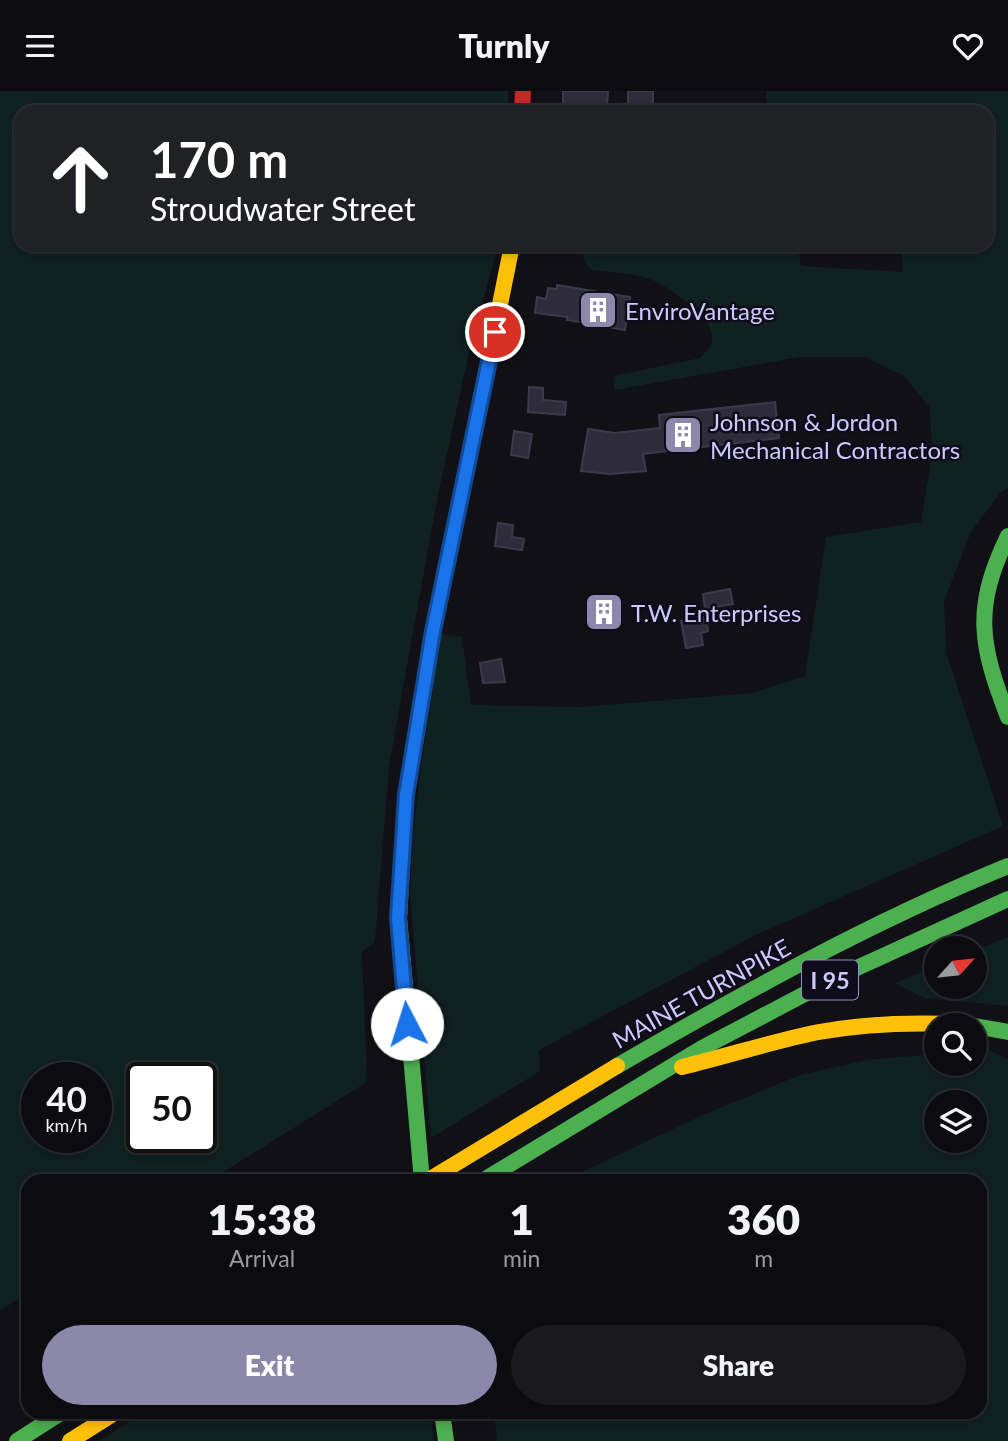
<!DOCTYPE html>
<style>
:root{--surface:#0c0c10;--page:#1a1a1e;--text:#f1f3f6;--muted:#9a9b9f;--line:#2c2c30;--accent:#8c88ab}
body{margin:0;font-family:Lato,sans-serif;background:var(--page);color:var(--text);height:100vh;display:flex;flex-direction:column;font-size:26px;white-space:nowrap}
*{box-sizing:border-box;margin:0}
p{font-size:23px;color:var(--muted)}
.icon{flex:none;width:38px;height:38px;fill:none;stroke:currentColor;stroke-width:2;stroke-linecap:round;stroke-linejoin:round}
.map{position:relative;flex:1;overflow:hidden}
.side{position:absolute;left:21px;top:1083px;width:966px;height:245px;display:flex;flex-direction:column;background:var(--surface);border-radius:21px;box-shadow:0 4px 10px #0003,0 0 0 2px var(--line)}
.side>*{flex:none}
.banner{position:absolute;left:14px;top:14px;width:980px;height:147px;border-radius:21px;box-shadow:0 4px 10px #0003,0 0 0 2px var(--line);background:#202124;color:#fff;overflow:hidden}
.needle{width:46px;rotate:63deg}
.buttons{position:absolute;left:924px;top:845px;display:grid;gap:14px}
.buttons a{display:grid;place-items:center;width:63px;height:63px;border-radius:50%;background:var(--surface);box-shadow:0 4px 10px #0003,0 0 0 2px var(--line);font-size:35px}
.speed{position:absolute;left:21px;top:971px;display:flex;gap:14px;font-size:35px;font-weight:700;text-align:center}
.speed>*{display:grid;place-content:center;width:91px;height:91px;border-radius:50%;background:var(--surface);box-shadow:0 4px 10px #0003,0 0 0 2px var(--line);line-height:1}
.speed small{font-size:18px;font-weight:400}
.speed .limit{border:4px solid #111;border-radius:10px;background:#fff;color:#111}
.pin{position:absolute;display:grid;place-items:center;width:60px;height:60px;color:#fff;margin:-30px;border:4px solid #fff;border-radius:50%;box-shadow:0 2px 7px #0007}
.me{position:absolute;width:77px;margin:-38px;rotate:355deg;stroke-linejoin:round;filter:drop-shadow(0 0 5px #0008)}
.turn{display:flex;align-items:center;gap:24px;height:147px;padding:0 21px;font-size:32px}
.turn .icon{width:91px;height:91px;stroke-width:2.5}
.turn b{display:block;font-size:49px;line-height:60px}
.eta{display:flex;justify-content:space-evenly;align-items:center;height:119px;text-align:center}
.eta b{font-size:42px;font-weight:800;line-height:49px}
.button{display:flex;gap:14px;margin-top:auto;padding:14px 21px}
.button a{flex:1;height:80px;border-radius:42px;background:var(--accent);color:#fff;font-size:28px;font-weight:800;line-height:80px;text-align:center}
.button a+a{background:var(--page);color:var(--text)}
header{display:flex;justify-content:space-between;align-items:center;height:91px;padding:0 21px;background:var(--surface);font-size:32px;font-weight:800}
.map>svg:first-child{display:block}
.green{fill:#102121;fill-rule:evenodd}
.building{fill:#2e2c3a;stroke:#3c3a4b;stroke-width:2}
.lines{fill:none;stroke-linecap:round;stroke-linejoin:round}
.fast{stroke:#4caf50;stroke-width:16}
.slow{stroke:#ffc107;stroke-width:16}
.jam{stroke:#c62828;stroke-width:16}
.route-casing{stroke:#114b97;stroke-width:18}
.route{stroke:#1a73e8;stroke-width:12}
.labels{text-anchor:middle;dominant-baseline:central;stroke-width:5;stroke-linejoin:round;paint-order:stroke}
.shield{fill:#0e0c1a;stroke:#9490b8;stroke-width:2}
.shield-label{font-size:23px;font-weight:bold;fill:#cec9fb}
.poi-label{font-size:24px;fill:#cec9fb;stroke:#0e0c1a;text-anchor:start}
.street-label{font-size:24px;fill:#cec9fb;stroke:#0e0c1a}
</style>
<header><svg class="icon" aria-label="menu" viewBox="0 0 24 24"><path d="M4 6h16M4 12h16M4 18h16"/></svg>Turnly<svg class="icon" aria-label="heart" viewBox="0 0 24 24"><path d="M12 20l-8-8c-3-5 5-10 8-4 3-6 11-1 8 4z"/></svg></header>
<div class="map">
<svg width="1008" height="1350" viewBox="0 0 1008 1350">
<rect width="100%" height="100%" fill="#101016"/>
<path class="green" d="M 0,0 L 508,0 L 508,21 L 21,21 L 21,154 L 498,154 L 468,266 L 437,409 L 402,602 L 389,677 L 375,851 L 362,861 L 367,991 L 209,1090 L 28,1090 L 28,1203 L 0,1219 ZM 37,987 L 96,987 L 96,1046 L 37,1046 ZM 142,987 L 201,987 L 201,1046 L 142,1046 Z
M 766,0 L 1008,0 L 1008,397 L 1001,401 L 971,441 L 944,510 L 946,561 L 1003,735 L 756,844 L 539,959 L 540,980 L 431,1047 L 410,805 L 413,743 L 420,683 L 441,543 L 462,546 L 471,614 L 582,616 L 752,602 L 805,585 L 826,446 L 921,431 L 932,365 L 930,317 L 904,285 L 865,266 L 800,266 L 615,299 L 613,285 L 700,267 C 707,260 713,254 712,244 C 711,225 664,192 647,187 C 630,182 610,181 592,179 C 583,172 582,165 584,154 L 797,154 L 801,175 L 903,181 L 901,154 L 987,154 L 987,21 L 767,21 Z
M 1008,846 L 1008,915 L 924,907 L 895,892 L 936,875 L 936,896 L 975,896 L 975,859 Z
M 986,958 L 1008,968 L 1008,1350 L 497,1350 L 494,1321 L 980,1321 L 980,1090 L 563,1090 L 705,1023 L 800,984 L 867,969 L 936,963 L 936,973 L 975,973 L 975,959 ZM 936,1012 L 975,1012 L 975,1050 L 936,1050 Z
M 145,1321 L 430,1321 L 434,1350 L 99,1350 Z"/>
<path class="building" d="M 563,0 L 608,0 L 607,18 L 563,17 Z
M 628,0 L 653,0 L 653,21 L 628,21 Z
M 557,194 L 630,206 L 625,239 L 567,229 L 567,226 L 535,222 L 537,206 L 546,208 L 548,197 L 557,198 Z
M 529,296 L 543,297 L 543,309 L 566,311 L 565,324 L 528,321 Z
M 775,311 L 779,347 L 643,363 L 646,380 L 610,383 L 581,380 L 588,338 L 615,342 L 660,337 L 659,324 Z
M 514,340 L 532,343 L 528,367 L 511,364 Z
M 498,432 L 513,434 L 512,446 L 524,448 L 522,459 L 495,455 Z
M 730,498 L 733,513 L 705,518 L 703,503 Z
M 706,526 L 708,540 L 701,542 L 703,554 L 686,557 L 681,530 Z
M 501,568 L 505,591 L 483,592 L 480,572 Z"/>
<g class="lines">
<path class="fast" d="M 1008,445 C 973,517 980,554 1008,626
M 975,935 L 1008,941
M 617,975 C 743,902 873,830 1008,775
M 422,1090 L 399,827 L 406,704 L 433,540 L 493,248
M 482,1090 L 702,957 L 837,886 L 1008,808
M 442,1321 L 446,1350
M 17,1350 L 62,1321"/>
<path class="slow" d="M 493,248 L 512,154
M 682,976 C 728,965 773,950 819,941 C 870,932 920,931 971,934
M 427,1090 L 617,975
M 70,1350 L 116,1321"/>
<path class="jam" d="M 522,21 L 523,0"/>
</g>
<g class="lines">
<defs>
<path id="route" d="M 407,933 L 398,827 L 406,704 L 433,540 L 495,241"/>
</defs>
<use href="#route" class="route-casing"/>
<use href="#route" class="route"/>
</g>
<defs>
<symbol id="building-square" viewBox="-11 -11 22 22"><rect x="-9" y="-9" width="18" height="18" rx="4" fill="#8c88ab" stroke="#0e0c1a"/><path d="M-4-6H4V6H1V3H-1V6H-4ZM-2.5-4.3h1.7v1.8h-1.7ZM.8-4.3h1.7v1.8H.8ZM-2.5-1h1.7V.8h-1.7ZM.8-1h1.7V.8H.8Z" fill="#fff"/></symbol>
</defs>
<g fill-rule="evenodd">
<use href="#building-square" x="576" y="197" width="44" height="44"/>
<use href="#building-square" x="661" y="322" width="44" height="44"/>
<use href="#building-square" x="582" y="499" width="44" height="44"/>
</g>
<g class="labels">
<rect class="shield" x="802" y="869.5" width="56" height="39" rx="5"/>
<g class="shield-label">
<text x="830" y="889">I 95</text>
</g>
<g class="poi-label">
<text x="625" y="219">EnviroVantage</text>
<text x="710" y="330">Johnson &amp; Jordon<tspan x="710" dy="28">Mechanical Contractors</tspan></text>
<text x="631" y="521">T.W. Enterprises</text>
</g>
<g class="street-label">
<text transform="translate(701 902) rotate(-29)">MAINE TURNPIKE</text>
</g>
</g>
</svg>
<div class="buttons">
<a><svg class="needle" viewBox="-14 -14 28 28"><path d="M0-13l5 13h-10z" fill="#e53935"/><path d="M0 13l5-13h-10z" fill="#9a9b9f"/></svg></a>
<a><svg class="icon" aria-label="search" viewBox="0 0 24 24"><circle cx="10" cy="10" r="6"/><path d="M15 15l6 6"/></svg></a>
<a><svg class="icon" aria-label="layers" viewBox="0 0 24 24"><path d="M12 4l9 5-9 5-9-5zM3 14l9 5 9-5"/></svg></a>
</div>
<div class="speed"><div>40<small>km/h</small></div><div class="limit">50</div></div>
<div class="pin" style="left:495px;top:241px;background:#d93025"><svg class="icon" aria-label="arrive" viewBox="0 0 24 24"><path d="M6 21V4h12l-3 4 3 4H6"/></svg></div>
<svg class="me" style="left:407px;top:933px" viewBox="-20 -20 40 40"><circle r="19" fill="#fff"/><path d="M0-13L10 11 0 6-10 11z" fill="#1a73e8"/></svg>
<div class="banner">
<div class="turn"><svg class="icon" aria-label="ahead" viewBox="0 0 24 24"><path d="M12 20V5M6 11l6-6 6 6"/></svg><div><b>170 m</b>Stroudwater Street</div></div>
</div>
<section class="side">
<div class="eta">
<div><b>15:38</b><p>Arrival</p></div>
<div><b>1</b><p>min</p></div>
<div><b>360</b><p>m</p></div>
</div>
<div class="button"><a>Exit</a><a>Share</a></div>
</section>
</div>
